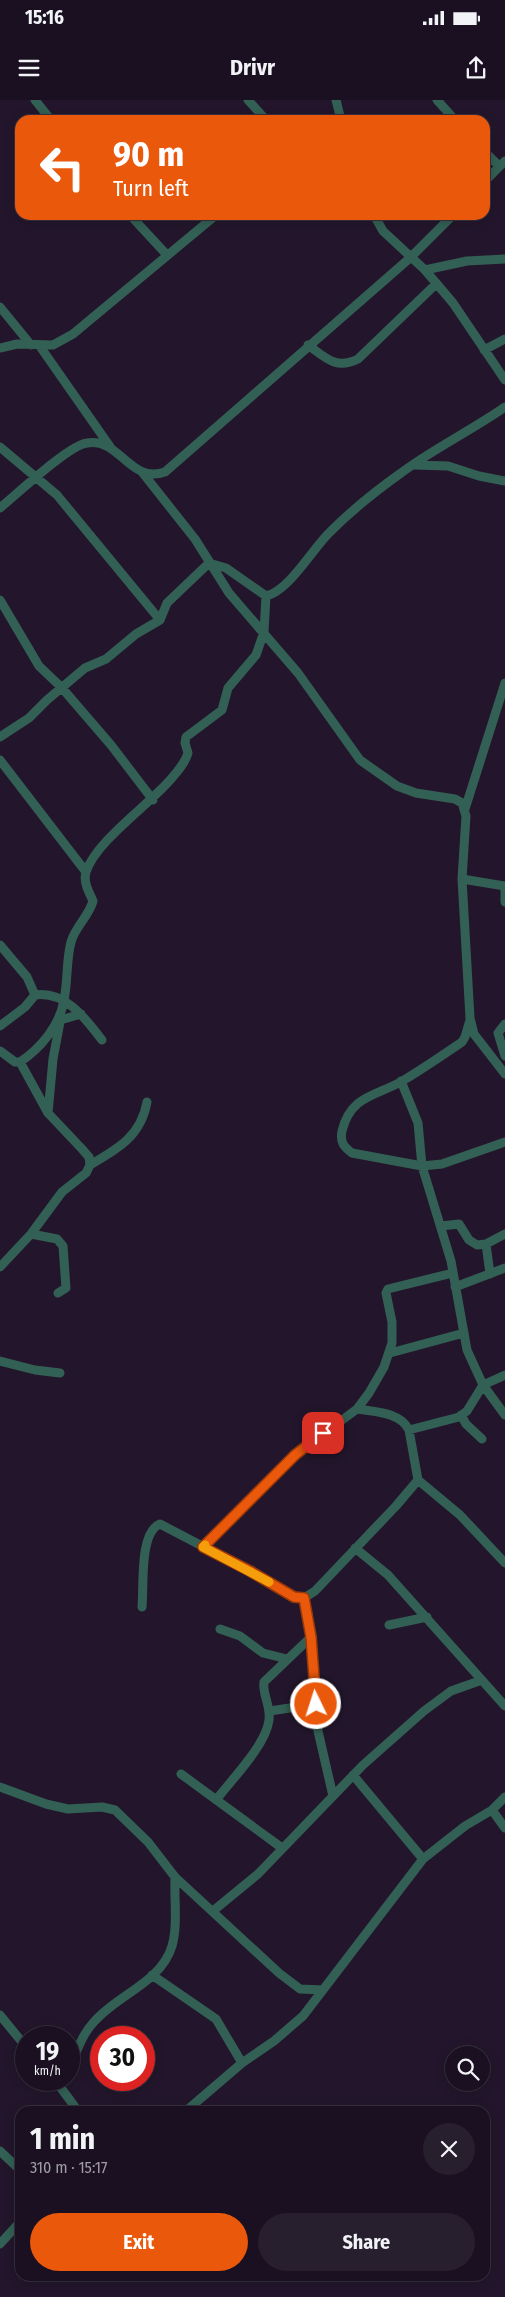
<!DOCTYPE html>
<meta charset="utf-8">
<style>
:root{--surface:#1a1021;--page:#271e2e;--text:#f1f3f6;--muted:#9f9da5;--line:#38303f;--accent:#ea580c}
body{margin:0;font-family:"Fira Sans Condensed",sans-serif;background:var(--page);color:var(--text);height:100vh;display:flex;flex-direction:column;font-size:19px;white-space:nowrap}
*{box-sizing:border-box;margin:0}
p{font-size:16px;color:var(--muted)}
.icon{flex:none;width:28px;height:28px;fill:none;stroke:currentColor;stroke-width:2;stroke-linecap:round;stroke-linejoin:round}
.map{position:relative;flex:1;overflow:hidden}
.side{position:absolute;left:15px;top:2006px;width:475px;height:175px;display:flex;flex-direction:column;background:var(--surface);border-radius:15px;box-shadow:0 2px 12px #0003,0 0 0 1px var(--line)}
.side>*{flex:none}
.banner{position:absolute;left:15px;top:15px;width:475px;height:105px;border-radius:15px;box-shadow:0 2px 12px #0003,0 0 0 1px var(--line);background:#ea580c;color:#fff;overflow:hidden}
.controls{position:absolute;left:445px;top:1946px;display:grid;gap:10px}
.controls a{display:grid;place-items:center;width:45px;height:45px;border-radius:50%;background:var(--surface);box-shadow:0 2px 12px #0003,0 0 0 1px var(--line);font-size:25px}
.speed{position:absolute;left:15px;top:1926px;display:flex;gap:10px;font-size:25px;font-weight:700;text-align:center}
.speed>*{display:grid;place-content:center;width:65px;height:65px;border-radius:50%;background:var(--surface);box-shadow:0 2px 12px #0003,0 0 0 1px var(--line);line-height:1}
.speed small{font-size:12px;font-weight:400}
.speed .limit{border:8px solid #d22;background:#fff;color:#111}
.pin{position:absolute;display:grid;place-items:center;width:42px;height:42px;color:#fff;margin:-21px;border-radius:10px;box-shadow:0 2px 8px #0006}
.me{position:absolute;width:55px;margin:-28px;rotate:356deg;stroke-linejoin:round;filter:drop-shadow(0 0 4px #0008)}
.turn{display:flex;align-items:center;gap:18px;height:105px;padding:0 15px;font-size:22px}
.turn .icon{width:65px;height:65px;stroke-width:2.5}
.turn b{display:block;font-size:35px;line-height:42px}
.round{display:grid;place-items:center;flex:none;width:52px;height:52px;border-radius:26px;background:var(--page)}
.summary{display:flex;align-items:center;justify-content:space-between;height:85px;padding:0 15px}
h1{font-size:30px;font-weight:700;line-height:38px}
.action{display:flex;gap:10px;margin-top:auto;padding:10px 15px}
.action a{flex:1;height:58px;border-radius:30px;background:var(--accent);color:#fff;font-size:20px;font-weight:700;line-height:58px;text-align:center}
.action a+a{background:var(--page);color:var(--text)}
.status{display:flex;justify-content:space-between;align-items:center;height:35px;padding:0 25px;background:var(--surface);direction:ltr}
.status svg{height:14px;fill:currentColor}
header{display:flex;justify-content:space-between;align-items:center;height:65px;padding:0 15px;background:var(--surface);font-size:22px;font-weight:700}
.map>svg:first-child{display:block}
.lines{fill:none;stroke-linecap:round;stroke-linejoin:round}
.minor{stroke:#336054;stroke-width:9}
.route-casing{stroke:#983908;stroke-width:12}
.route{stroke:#ea580c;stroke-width:9}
.slow{stroke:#f59e0b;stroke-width:9}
</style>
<div class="status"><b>15:16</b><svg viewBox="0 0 49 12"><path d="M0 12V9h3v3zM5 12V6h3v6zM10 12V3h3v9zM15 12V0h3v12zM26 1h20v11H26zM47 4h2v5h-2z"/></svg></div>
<header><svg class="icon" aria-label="menu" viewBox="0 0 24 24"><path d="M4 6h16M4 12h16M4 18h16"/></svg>Drivr<svg class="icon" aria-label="share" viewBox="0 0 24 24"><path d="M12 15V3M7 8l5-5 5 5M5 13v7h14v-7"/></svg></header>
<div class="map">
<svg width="505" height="2197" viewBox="0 0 505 2197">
<rect width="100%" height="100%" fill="#23162c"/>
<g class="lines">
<path class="minor" d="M 35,0 L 51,20
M 248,0 L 266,20
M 336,0 L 341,20
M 437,0 L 455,20
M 485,52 L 499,66
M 485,81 L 505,61
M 130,115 L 167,155
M 374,115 L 383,131 L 425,170 L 453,203 L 505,280
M 425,170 L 467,161 L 505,159
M 0,207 L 31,245
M 39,245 L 111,348
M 308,245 C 326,258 336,270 358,259 L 436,184
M 0,248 L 17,244 L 53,245 L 73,234 L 216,115
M 484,250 L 505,239
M 0,347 L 57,395 L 160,520
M 415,365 L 448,366 L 479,376 L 505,381
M 142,372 L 195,439 L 229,493 L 298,573 L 360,660 L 397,686 L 416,693 L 455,699 L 462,703 L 466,716 L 462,779 L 470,918 L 474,934 L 505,974
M 0,408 C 17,394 69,345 87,343 C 120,337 129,384 165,372 L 411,157 L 453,115
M 0,500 L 39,566 L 62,588 L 111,645 L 153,700
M 0,637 L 29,618 L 47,600 L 85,568 L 106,559 L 136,534 L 160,520 L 167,503 L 209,463 L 226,468 L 266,496 C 289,491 313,448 330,432 C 352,410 377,390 401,373 C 433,349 472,330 505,307
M 0,660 L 86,772
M 465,709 L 505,583
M 462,779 L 505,786
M 505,786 L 505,802
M 0,845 L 27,877 L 35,895 L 25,907 L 0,926
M 35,895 C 66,891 85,918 102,940
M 470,920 L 465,937 L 462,942 C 443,955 424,968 404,980 C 378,996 351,994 342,1031 C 340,1042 343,1046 352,1053 L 422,1066 L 442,1064 L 505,1042
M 57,921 L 81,914
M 505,924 L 498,933 L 505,956
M 0,951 L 15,962 L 20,962 C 41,948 60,925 64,900 C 68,881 66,861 71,842 C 75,827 89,816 93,801 C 89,792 83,782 86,772 C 96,741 149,705 171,679 C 178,671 185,663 188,653 L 185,643 L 186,637 L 222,610 L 228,588 L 256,555 L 264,532 L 266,496
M 401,981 L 418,1023 L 422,1066 L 451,1161 L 467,1250 L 483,1285 L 505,1315
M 48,1013 L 53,959 L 60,922
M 90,1065 C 118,1049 141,1036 147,1002
M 441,1126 L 459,1124 L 469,1140 L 477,1145 L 486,1144 L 505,1134
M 31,1134 L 57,1139 L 63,1146 L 66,1188 L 58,1193
M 486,1144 L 490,1174
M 0,1167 L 31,1134 L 62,1092 L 86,1073 L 90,1065 L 89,1057 L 82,1049 L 48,1013 L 20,962
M 455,1187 L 505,1168
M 390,1253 L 464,1233
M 0,1261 L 35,1270 L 60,1273
M 461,1315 L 466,1324 L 482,1339
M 409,1330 L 459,1317 L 467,1311 L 483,1285 L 505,1275
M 418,1380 L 460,1415 L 505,1463
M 203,1447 L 295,1355 L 357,1309 L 369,1293 L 384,1267 L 392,1243 L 392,1222 L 386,1193 L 388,1189 L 453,1173
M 355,1448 L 388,1475 L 505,1606
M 304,1498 L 311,1537 L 318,1631 L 333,1696
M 142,1507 C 144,1487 139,1432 160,1424 L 250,1471 L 294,1497 L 304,1498 L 315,1491 L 396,1406 L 418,1380 L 409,1330 C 400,1312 375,1312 357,1309
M 389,1525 L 427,1517
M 220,1529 L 240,1536 L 263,1553 L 287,1559
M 270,1611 L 316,1604
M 181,1674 L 282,1748
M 353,1675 L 423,1759
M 0,1687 L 46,1704 L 68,1709 L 102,1707 L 115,1710 L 148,1742 L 175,1777 L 279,1873 L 300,1889 L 323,1890
M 216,1700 C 232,1679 266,1645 269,1620 C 271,1606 262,1594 264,1582 L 311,1537
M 492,1710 L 505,1728
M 213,1811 L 258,1774 L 363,1665 L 424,1611 L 451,1591 L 482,1580
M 152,1875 L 216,1919 L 242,1963
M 0,1915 L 26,1947
M 69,1970 C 76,1954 81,1936 93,1923 C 116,1895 161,1883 172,1846 C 178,1825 174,1800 175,1777
M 55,1980 L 78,2011
M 186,2011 L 242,1963 L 274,1941 L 303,1916 L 423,1759 L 465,1726 L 492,1710 L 505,1697
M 0,2051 L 20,2070
M 0,2144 L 20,2122"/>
</g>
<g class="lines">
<defs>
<path id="route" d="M 316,1604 L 311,1537 L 304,1498 L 294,1497 L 250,1471 L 203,1447 L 295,1355 L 323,1333"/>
</defs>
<use href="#route" class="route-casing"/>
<use href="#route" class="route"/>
<path class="slow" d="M 205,1445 L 203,1447 L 269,1482"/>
</g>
</svg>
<div class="controls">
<a><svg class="icon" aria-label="search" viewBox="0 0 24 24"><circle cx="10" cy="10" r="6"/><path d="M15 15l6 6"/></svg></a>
</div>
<div class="speed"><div>19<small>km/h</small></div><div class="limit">30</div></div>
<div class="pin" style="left:323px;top:1333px;background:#d93025"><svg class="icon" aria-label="arrive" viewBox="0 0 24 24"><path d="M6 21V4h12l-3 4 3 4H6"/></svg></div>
<svg class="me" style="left:316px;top:1604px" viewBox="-20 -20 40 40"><circle r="17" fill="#ea580c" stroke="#fff" stroke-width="3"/><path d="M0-11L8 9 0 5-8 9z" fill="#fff"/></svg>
<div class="banner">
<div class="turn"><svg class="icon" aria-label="left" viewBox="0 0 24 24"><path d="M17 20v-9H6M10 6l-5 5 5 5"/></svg><div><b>90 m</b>Turn left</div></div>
</div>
<section class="side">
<div class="summary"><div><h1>1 min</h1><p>310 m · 15:17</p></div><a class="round"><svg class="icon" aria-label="close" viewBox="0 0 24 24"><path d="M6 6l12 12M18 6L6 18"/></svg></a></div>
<div class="action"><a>Exit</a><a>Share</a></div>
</section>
</div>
